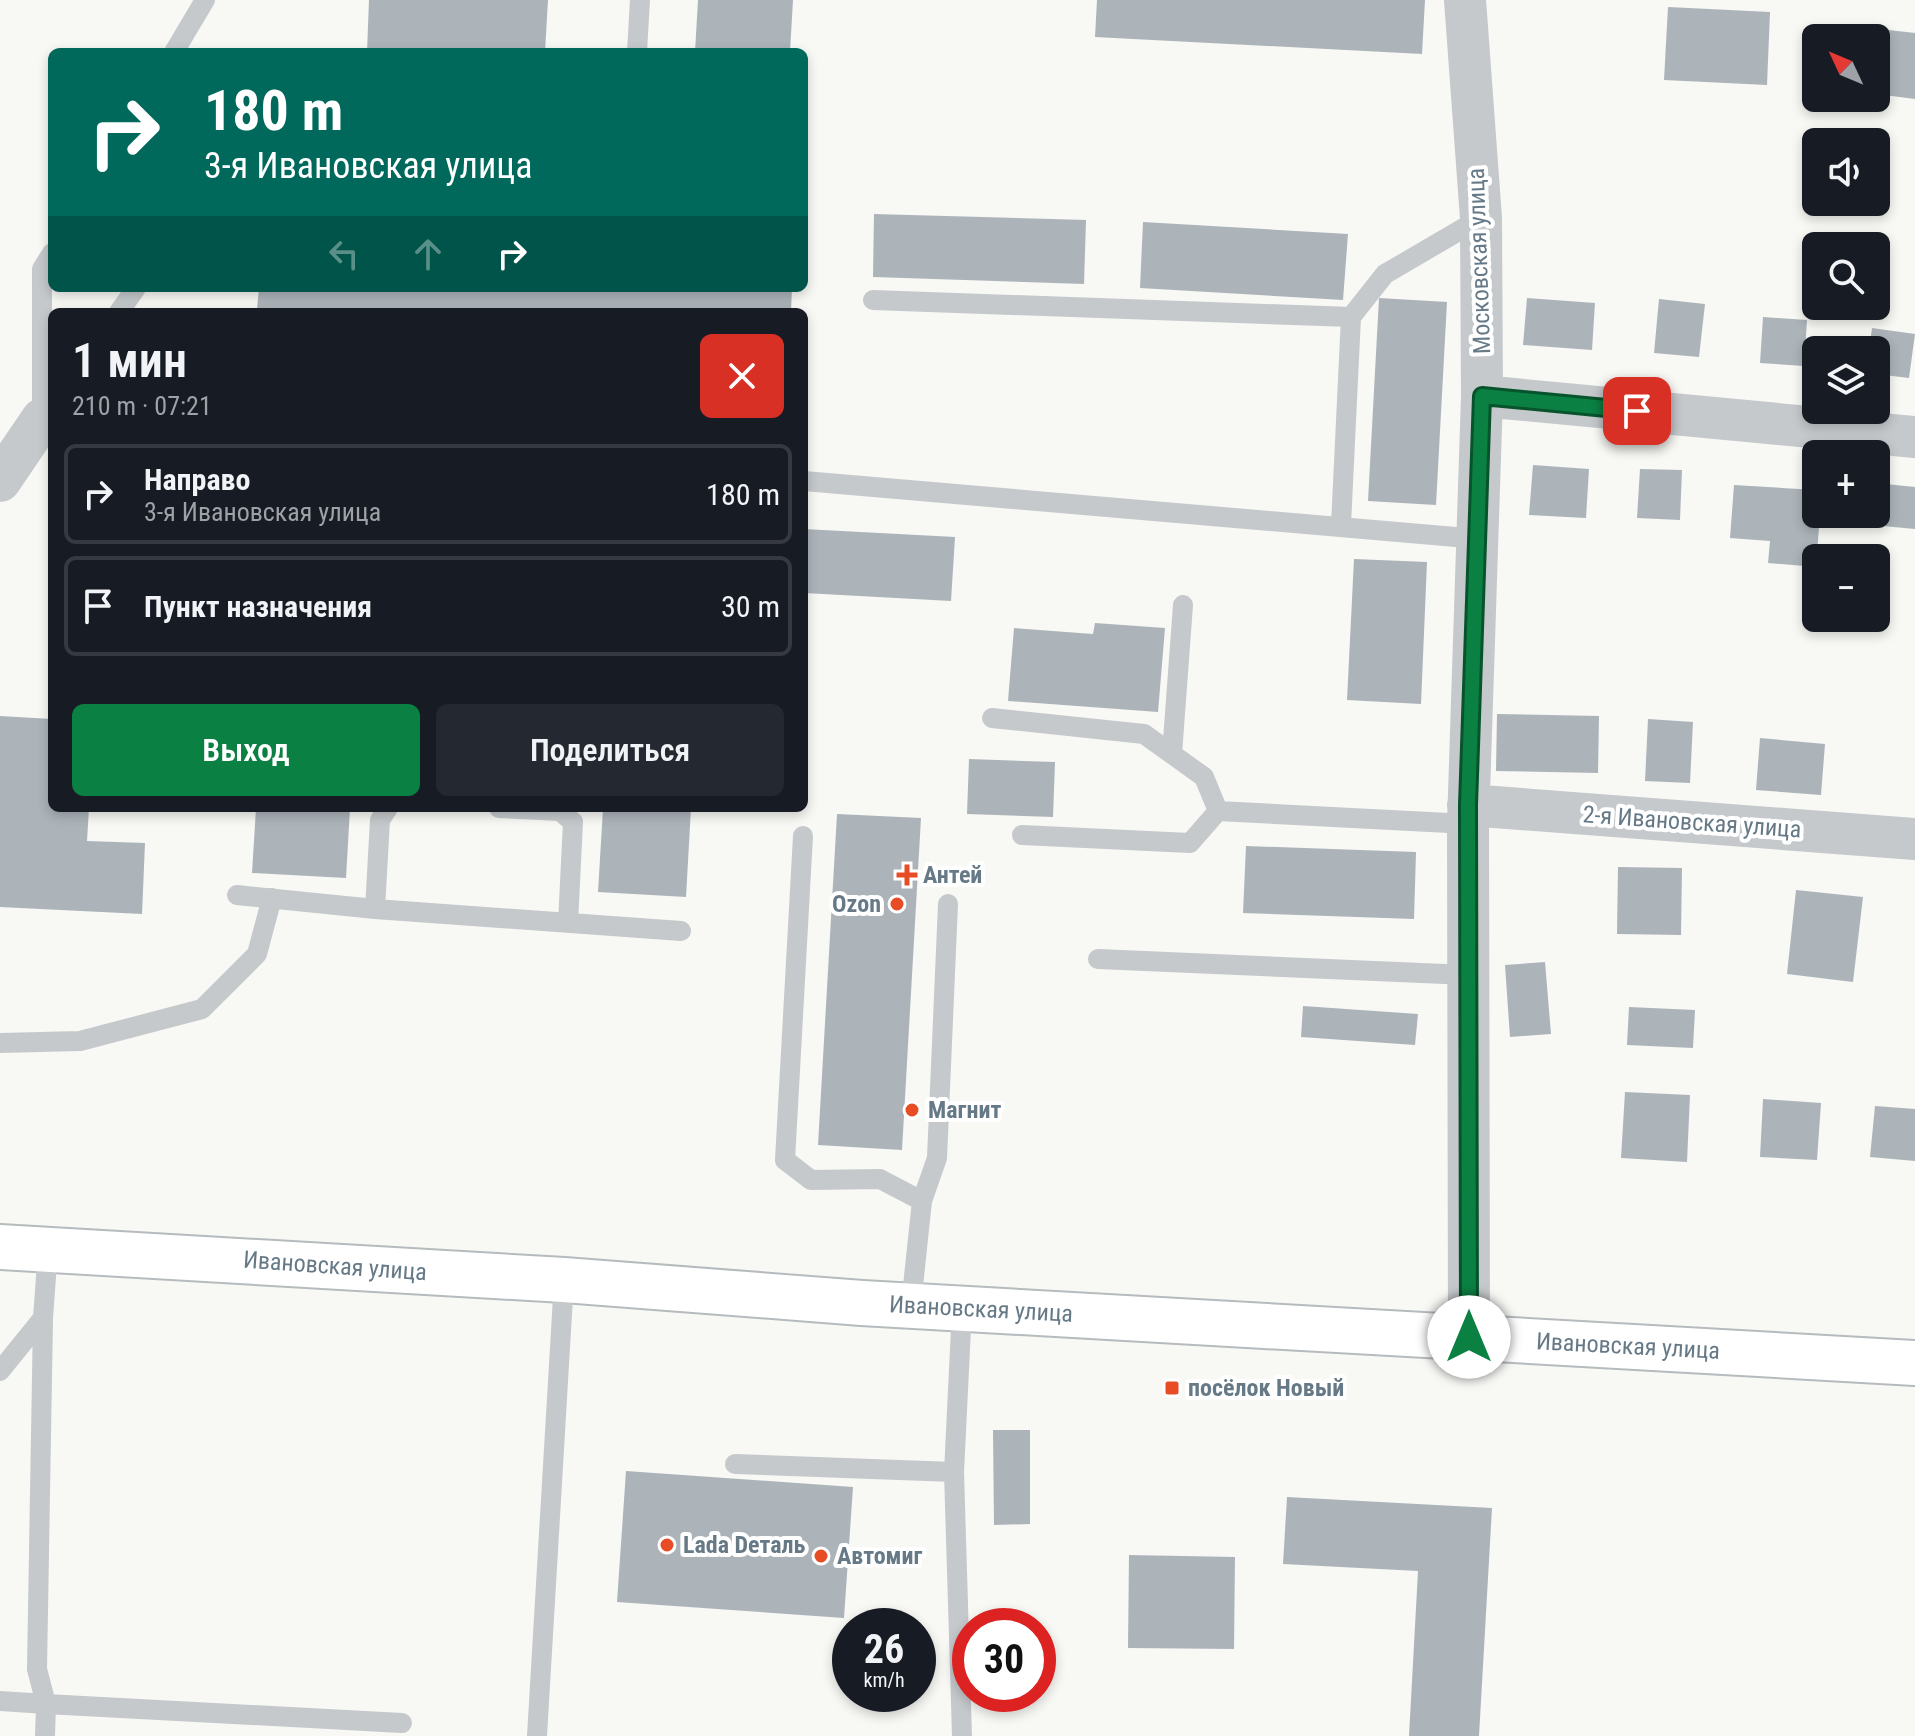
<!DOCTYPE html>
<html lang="ru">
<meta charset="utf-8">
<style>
:root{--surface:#171b24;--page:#242831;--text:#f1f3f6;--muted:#9ea1a6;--line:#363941;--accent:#0b8043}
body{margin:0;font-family:"Roboto Condensed",sans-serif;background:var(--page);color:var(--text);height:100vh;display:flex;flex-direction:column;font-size:30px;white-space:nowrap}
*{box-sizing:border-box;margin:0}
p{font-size:26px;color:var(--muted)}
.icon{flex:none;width:44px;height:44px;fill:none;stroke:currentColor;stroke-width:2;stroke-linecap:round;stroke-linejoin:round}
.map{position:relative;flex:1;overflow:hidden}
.side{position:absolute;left:48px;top:308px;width:760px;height:504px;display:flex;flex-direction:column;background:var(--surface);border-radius:12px;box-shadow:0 4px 12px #0003}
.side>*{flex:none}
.guide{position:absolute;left:48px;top:48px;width:760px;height:244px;border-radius:12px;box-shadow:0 4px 12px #0003;background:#00695c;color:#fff;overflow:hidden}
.needle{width:52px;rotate:314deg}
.controls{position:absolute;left:1802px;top:24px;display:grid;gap:16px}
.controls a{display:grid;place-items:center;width:88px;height:88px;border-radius:12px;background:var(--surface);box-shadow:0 4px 12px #0003;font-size:40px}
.speed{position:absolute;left:832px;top:1608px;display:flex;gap:16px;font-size:40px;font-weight:700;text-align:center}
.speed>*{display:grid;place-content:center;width:104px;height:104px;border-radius:50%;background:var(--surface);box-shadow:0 4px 12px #0003;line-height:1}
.speed small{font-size:20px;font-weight:400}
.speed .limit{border:12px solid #d22;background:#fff;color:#111}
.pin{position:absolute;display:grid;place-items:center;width:68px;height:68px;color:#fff;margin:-34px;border-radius:16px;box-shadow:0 4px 12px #0006}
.me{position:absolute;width:88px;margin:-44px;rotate:0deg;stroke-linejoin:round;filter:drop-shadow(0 0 6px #0008)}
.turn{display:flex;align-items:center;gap:28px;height:168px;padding:0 24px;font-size:36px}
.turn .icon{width:104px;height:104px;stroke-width:2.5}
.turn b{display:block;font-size:56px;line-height:68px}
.lanes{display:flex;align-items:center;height:76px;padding:0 24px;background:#0003;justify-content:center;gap:40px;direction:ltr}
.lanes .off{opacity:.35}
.round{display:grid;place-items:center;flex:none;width:84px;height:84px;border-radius:12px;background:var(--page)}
.overview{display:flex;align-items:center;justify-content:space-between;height:136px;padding:0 24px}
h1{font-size:48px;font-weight:600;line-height:60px}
.cta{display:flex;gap:16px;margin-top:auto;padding:16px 24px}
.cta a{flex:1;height:92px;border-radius:12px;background:var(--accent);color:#fff;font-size:32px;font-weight:600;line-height:92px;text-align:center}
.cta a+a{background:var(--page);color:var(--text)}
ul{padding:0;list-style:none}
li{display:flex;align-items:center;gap:24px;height:100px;margin:0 16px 12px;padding:0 8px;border:4px solid var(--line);border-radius:12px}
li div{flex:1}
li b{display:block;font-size:30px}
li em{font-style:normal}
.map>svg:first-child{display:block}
.building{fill:#acb4ba}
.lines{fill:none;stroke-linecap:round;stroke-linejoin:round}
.primary-casing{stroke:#b6bbbe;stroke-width:48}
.lane{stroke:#c5c9cc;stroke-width:20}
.street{stroke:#c5c9cc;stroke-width:42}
.primary{stroke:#fff;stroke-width:44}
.route-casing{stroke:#07532c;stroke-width:20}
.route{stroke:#0b8043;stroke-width:14}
.poi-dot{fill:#e84c25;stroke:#fff;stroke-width:3}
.labels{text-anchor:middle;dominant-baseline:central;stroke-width:8;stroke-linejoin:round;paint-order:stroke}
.street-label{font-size:24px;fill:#667986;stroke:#fff}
.poi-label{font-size:24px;font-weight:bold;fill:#667986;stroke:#fff;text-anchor:start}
</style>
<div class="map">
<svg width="1915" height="1736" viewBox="0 0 1915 1736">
<rect width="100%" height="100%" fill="#f8f8f5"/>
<path class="building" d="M 369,0 L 548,0 L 545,52 L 367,52 Z
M 698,0 L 793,0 L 790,52 L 695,52 Z
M 1097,0 L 1425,0 L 1422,54 L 1095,37 Z
M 1668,7 L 1770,12 L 1767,85 L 1664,80 Z
M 1880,29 L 1915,33 L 1915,99 L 1876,94 Z
M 874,214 L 1086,220 L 1084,284 L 873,277 Z
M 1143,222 L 1348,234 L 1343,300 L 1140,288 Z
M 259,288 L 792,288 L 791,312 L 313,312 L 257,309 Z
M 1379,298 L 1447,302 L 1436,505 L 1368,501 Z
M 1527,298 L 1595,303 L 1592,350 L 1523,345 Z
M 1659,299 L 1705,304 L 1699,357 L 1654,353 Z
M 1763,317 L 1807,320 L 1804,366 L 1760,363 Z
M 1872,328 L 1915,334 L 1909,378 L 1876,374 L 1876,350 L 1869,350 Z
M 1533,465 L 1589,469 L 1586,518 L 1529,515 Z
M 1640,469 L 1682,470 L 1680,520 L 1637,518 Z
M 1876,483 L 1915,487 L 1915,529 L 1872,525 L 1873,514 L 1876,514 Z
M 1734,485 L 1816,490 L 1816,514 L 1820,514 L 1816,567 L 1768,563 L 1770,541 L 1730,538 Z
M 804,529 L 955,537 L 951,601 L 804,593 Z
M 1354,559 L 1427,562 L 1421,704 L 1347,700 Z
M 1095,623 L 1165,628 L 1158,712 L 1008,701 L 1014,628 L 1093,634 Z
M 1497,714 L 1599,716 L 1598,773 L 1496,771 Z
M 0,716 L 52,719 L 52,808 L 89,808 L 87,841 L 145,843 L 142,914 L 0,907 Z
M 1648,719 L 1693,722 L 1690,783 L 1645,781 Z
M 1760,738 L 1825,744 L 1821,795 L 1756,790 Z
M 969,759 L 1055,762 L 1053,817 L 967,814 Z
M 256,808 L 350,808 L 346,878 L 252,873 Z
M 603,808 L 691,808 L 686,897 L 598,892 Z
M 837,814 L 921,818 L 902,1150 L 818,1145 Z
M 1246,846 L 1416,852 L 1414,919 L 1243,913 Z
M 1618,867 L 1682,868 L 1681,935 L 1617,934 Z
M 1796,890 L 1863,897 L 1853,982 L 1787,974 Z
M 1545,962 L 1551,1034 L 1510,1037 L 1505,965 Z
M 1303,1006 L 1418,1014 L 1415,1045 L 1301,1037 Z
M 1629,1007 L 1695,1010 L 1693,1048 L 1627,1045 Z
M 1625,1092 L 1690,1095 L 1687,1162 L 1621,1158 Z
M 1763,1099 L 1821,1103 L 1817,1160 L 1760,1157 Z
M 1875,1106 L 1915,1109 L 1915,1161 L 1870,1157 Z
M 993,1430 L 1030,1430 L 1030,1524 L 994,1525 Z
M 626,1471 L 853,1487 L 844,1618 L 617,1602 Z
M 1287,1497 L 1492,1508 L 1479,1736 L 1409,1736 L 1418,1571 L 1283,1564 Z
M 1129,1555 L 1235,1557 L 1234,1649 L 1128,1648 Z"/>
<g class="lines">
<defs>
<path id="primary" d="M 0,1247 L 564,1280 L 862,1303 L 1915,1363"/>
</defs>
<use href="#primary" class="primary-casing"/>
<path class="lane" d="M 174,52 L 205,0
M 637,52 L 640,0
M 873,300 L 1351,317 L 1341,525
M 119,312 L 136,288
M 1351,317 L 1385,274 L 1481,218
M 42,419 L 42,269 L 52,253
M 804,481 L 1479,539
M 992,718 L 1144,734 L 1204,777 L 1218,811
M 1172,754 L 1183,605
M 499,808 L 560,811 L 573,822 L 568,923
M 1022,835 L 1190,843 L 1218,811 L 1468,824
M 803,836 L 785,1160 L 811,1180 L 880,1179 L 922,1201 L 911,1305
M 237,895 L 375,909 L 681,931
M 375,909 L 380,820 L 388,808
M 1098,959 L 1468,975
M 0,1043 L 80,1041 L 202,1009 L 257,954 L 272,898
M 922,1201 L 937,1158 L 948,904
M 962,1308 L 954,1472 L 962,1736
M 43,1318 L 37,1669 L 46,1704 L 402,1723
M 0,1371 L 43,1318 L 48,1249
M 735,1464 L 954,1472
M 0,1701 L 46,1704 L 45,1736
M 537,1736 L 564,1280"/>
<path class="street" d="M 1465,0 L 1481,218 L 1482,396 L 1468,824 L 1469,1337
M 1482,396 L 1915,437
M 0,481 L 42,419
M 1468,805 L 1915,839"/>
<use href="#primary" class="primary"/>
</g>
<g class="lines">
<defs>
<path id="route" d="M 1469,1337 L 1468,805 L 1482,396 L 1637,411"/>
</defs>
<use href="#route" class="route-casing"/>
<use href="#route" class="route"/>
</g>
<g class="poi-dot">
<path d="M903 863h8v8h8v8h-8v8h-8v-8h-8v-8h8z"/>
<circle cx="897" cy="904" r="8"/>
<circle cx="912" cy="1110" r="8"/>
<rect x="1164" y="1380" width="16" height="16" rx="4"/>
<circle cx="667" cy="1545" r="8"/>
<circle cx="821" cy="1556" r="8"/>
</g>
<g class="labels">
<g class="street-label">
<text transform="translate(1479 261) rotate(-92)">Московская улица</text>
<text transform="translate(1692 822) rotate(4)">2-я Ивановская улица</text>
<text transform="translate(335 1266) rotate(4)">Ивановская улица</text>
<text transform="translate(981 1309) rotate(3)">Ивановская улица</text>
<text transform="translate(1628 1346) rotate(3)">Ивановская улица</text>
</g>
<g class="poi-label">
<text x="923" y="875">Антей</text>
<text x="881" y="904" text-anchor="end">Ozon</text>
<text x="928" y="1110">Магнит</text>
<text x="1188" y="1388">посёлок Новый</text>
<text x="683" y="1545">Lada Dеталь</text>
<text x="837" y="1556">Автомиг</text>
</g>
</g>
</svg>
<div class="controls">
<a><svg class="needle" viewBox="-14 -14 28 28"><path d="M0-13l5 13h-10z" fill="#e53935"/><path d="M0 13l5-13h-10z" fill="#9ea1a6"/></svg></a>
<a><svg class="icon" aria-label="sound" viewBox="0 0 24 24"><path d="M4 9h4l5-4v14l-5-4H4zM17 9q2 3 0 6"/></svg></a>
<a><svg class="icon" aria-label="search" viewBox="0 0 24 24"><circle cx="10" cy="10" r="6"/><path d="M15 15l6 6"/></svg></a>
<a><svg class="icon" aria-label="layers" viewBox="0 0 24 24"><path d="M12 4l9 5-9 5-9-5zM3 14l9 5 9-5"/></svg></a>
<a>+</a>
<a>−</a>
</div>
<div class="speed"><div>26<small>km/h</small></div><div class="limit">30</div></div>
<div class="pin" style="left:1637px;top:411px;background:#d93025"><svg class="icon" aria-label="arrive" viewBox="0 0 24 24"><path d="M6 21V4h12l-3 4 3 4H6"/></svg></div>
<svg class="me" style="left:1469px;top:1337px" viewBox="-20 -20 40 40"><circle r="19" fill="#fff"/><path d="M0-13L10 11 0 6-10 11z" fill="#0b8043"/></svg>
<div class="guide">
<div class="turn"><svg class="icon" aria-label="right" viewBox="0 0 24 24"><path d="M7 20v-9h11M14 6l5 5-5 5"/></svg><div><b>180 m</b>3-я Ивановская улица</div></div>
<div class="lanes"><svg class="icon off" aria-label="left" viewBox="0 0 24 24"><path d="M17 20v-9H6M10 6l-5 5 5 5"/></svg><svg class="icon off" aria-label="ahead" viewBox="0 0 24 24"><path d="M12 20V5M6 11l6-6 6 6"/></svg><svg class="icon" aria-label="right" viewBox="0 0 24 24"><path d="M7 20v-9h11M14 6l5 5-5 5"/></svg></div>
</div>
<section class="side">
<div class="overview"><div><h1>1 мин</h1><p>210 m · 07:21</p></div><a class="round" style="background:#d93025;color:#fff"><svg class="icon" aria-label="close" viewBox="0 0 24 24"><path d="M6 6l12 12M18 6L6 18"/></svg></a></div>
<ul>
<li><svg class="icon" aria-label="right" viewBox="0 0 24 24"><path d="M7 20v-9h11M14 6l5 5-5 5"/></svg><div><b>Направо</b><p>3-я Ивановская улица</p></div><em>180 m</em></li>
<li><svg class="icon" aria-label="arrive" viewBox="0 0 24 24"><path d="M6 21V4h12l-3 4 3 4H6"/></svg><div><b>Пункт назначения</b></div><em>30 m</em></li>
</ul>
<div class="cta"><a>Выход</a><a>Поделиться</a></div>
</section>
</div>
